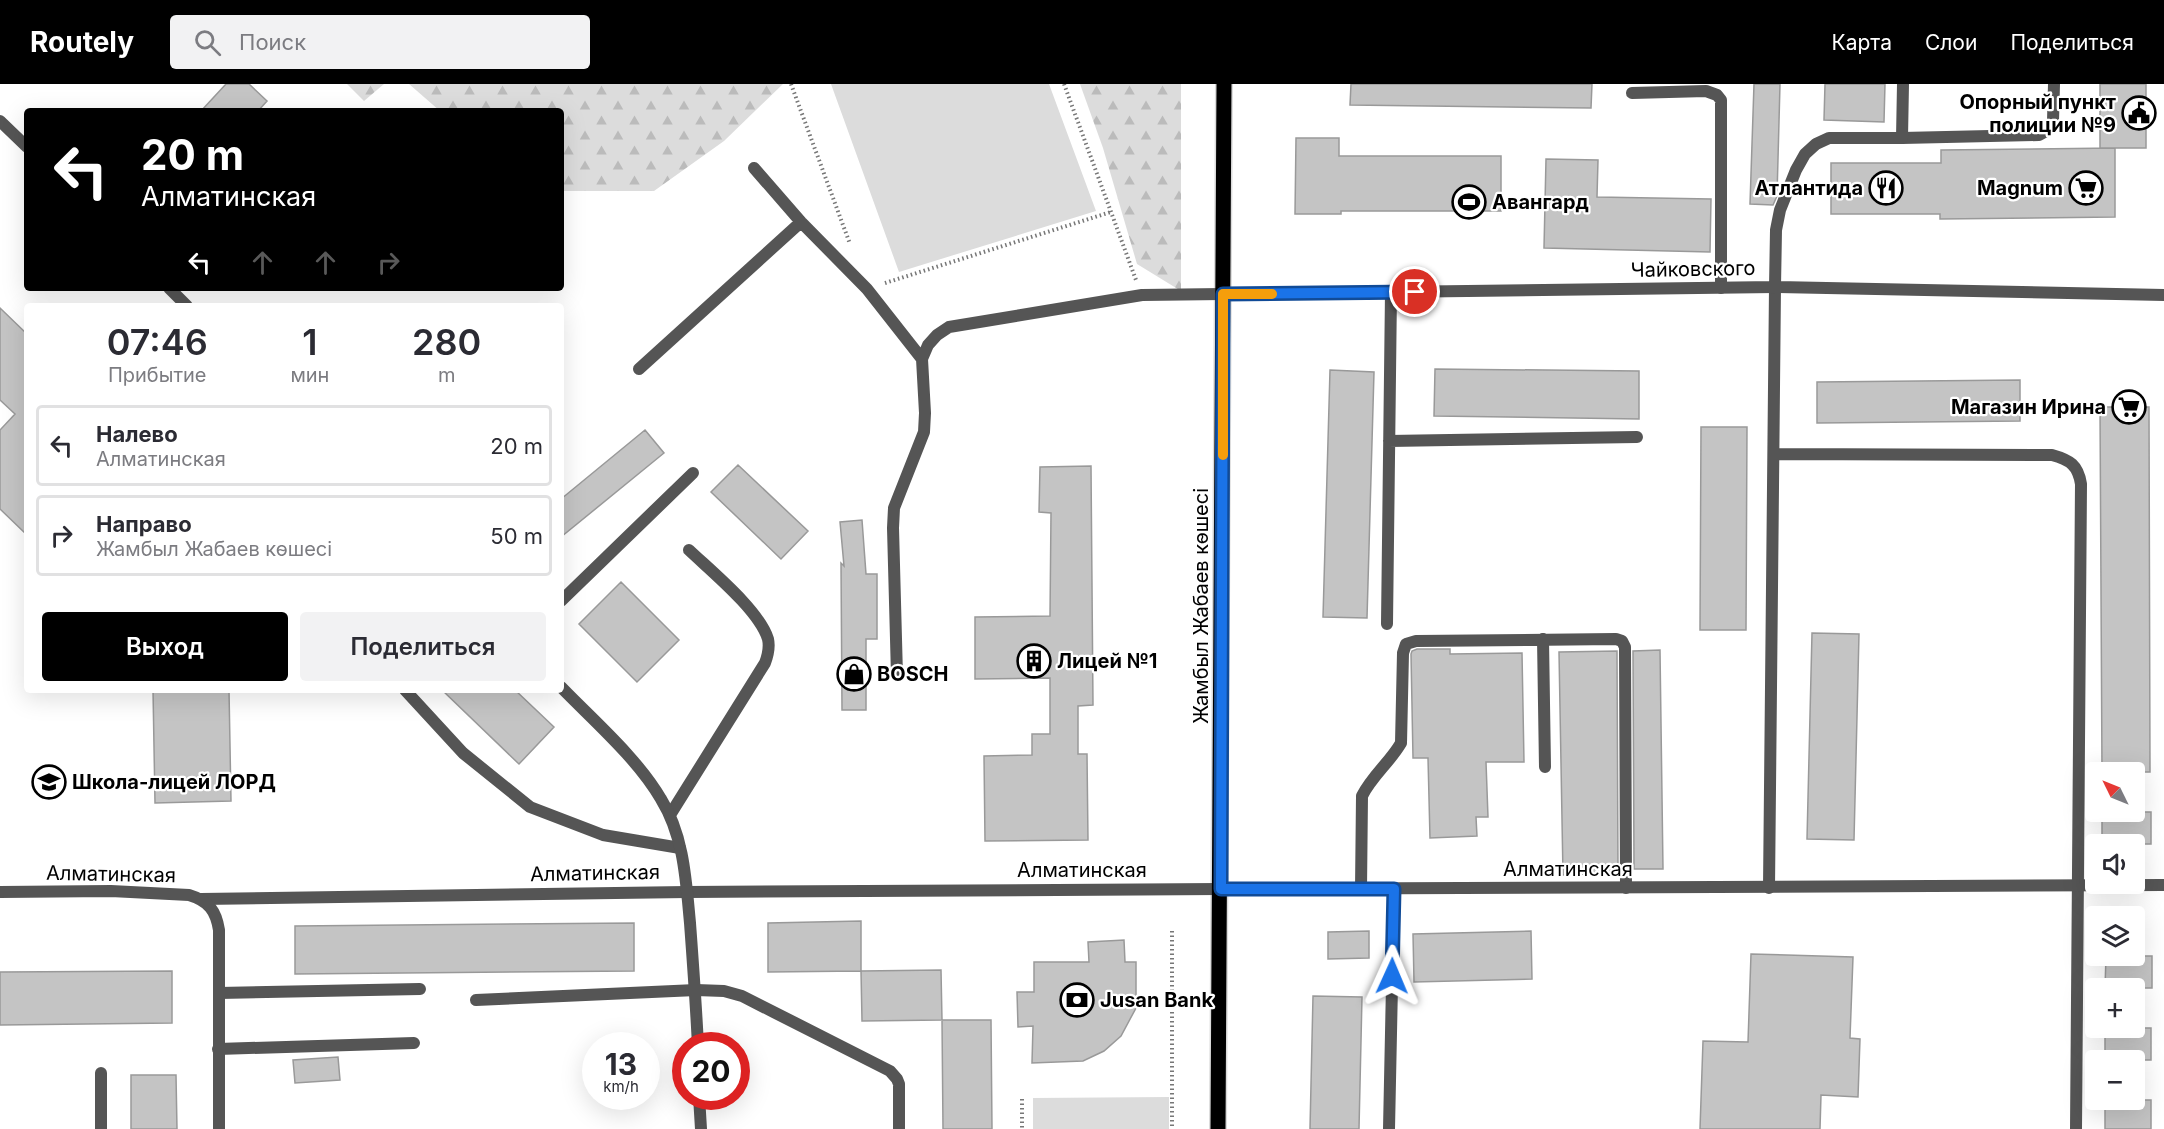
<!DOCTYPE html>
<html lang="ru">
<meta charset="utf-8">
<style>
:root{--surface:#fff;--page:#f2f2f3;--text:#2b2b33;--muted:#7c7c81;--line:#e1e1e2;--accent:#000}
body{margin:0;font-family:Inter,sans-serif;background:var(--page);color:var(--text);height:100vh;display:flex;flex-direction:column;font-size:22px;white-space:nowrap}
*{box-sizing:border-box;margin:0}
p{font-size:20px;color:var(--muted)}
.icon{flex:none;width:33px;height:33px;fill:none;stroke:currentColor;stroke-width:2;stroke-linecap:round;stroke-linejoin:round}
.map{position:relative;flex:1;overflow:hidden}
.panel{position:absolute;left:24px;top:219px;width:540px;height:390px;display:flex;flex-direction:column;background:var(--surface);border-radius:6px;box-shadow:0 6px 24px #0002}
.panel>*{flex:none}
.hud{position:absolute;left:24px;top:24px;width:540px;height:183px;border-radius:6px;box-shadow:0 6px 24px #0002;background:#000;color:#fff;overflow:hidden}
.needle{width:39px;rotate:313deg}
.buttons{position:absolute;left:2085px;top:678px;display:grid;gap:12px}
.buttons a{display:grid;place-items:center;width:60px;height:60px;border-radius:6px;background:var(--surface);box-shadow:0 6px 24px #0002;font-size:30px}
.speed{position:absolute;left:582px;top:948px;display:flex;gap:12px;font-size:30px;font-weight:700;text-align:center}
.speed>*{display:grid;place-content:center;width:78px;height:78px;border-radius:50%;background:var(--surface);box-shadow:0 6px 24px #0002;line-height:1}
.speed small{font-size:15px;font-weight:400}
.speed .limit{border:9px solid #d22;background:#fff;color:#111}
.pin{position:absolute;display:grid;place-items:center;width:51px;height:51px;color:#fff;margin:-26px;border:3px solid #fff;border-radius:50%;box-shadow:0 2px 6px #0007}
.me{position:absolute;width:66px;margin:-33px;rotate:1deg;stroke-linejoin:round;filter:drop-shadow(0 0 4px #0008)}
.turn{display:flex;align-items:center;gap:21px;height:126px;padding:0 18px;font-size:27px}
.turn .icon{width:78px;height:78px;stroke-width:2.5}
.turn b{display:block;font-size:42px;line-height:51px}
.lanes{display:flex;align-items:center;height:57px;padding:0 18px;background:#0003;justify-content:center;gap:30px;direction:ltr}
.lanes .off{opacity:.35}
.eta{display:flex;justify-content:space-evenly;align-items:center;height:102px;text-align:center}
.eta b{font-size:36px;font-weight:600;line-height:42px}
.action{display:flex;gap:12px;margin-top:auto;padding:12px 18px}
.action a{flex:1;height:69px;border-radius:6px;background:var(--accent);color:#fff;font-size:24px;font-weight:600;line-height:69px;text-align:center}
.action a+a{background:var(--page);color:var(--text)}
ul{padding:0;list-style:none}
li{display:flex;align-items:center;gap:18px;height:81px;margin:0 12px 9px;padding:0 6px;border:3px solid var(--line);border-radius:6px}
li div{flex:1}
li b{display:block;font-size:22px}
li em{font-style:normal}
header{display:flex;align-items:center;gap:36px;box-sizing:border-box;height:84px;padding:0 30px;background:var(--accent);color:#fff}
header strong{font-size:28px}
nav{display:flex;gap:33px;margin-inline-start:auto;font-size:21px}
.search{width:420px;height:54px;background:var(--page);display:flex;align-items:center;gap:15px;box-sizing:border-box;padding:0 21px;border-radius:6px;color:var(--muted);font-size:22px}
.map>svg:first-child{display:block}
.green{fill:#dcdcdc}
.forest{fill:url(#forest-firs)}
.building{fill:#c4c4c4;stroke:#999;stroke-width:1.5}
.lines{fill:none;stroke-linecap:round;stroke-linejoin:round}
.primary-casing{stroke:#dbdbdb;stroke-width:18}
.path{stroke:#777;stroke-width:4;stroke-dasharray:1.5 3;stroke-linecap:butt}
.service{stroke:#555;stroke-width:12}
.pedestrian{stroke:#555;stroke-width:12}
.minor{stroke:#555;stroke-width:12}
.tertiary{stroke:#555;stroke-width:12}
.primary{stroke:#000;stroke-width:15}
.route-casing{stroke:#114b97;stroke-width:15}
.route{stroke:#1a73e8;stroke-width:10}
.slow{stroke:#f59e0b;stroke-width:10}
.labels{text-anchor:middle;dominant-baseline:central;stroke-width:4.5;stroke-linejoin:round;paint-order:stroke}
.poi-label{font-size:20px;font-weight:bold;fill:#000;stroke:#fff;text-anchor:start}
.street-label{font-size:20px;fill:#000;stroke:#fff}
</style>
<header>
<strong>Routely</strong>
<div class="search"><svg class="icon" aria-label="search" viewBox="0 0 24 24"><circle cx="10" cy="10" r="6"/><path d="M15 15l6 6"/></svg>Поиск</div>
<nav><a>Карта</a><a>Слои</a><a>Поделиться</a></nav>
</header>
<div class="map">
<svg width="2164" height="1045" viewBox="0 0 2164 1045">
<defs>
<pattern id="forest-firs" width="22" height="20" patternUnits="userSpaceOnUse" patternTransform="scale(1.5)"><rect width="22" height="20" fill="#dcdcdc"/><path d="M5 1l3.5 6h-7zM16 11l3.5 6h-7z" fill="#bbb"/></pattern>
</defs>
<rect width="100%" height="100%" fill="#fff"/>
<path class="green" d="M 831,0 L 1049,0 L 1096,127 L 899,188 Z
M 1169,1013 L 1169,1045 L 1033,1045 L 1033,1014 Z"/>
<path class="forest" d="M 347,0 L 384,0 L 364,17 Z
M 409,0 L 783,0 L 724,57 L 654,107 L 561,107 L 561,27 L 440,27 Z
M 1080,0 L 1181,0 L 1181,207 L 1137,180 L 1103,64 Z"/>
<path class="building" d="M 226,0 L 249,0 L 267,17 L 258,27 L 201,27 Z
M 1351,0 L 1592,0 L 1591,24 L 1350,21 Z
M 1754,0 L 1780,0 L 1777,112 L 1773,121 L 1750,120 Z
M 1825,0 L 1885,0 L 1884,38 L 1824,36 Z
M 2100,0 L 2146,0 L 2146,64 L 2100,64 Z
M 1296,54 L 1339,54 L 1339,72 L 1501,72 L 1501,127 L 1341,127 L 1341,130 L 1295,130 Z
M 2115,64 L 2115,133 L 1940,135 L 1940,130 L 1831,130 L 1831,79 L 1941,79 L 1941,66 Z
M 1546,75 L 1598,76 L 1597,113 L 1711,115 L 1710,168 L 1544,164 Z
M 0,224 L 27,250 L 27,451 L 0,425 L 0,346 L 15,330 L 0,316 Z
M 1435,285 L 1639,287 L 1639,335 L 1434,332 Z
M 1330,286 L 1374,288 L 1367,534 L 1323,533 Z
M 2020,296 L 2020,337 L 1817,339 L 1817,298 Z
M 2100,323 L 2149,323 L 2150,688 L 2102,688 Z
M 1701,343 L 1747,343 L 1746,546 L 1700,546 Z
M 645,346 L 664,369 L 561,453 L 561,415 Z
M 738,381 L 808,447 L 781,475 L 711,408 Z
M 1091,382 L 1093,621 L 1078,622 L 1078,670 L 1087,670 L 1088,756 L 985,757 L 984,672 L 1032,671 L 1032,650 L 1050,650 L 1050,594 L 975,595 L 975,533 L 1050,532 L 1051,429 L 1039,428 L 1040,383 Z
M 862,436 L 866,490 L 877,490 L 877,555 L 866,555 L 866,626 L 842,626 L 841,479 L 844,482 L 840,438 Z
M 621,498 L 679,556 L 637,598 L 579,540 Z
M 1812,549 L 1859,550 L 1854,756 L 1807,755 Z
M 1417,565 L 1450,565 L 1450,570 L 1522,569 L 1524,678 L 1486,678 L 1488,733 L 1476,733 L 1477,752 L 1430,754 L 1428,674 L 1413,674 L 1411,570 L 1412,567 Z
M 1660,566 L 1663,785 L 1634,785 L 1633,567 Z
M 1617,567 L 1618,786 L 1611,786 L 1611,789 L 1563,791 L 1559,568 Z
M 153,606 L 229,606 L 231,717 L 155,719 Z
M 442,606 L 515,606 L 554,643 L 519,680 Z
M 2102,728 L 2151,728 L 2151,760 L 2102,760 Z
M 861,837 L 861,887 L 768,888 L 768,839 Z
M 634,839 L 634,887 L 295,890 L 295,842 Z
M 1369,847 L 1369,874 L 1328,875 L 1328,848 Z
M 1531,847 L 1532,895 L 1414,898 L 1413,850 Z
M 1124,856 L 1125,878 L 1136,878 L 1136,924 L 1121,952 L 1104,967 L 1083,977 L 1032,979 L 1033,942 L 1018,943 L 1017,908 L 1034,908 L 1034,878 L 1089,878 L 1088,858 Z
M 1751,870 L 1853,873 L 1850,954 L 1860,955 L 1858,1013 L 1821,1011 L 1820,1045 L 1700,1045 L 1703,957 L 1748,958 Z
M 2106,872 L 2152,872 L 2152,904 L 2105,904 Z
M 941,886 L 942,936 L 862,937 L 861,887 Z
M 172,887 L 172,939 L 0,941 L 0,888 Z
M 1313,912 L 1362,913 L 1359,1045 L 1310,1045 Z
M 942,936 L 991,936 L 992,1045 L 943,1045 Z
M 2105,944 L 2151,944 L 2151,976 L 2105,976 Z
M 338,973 L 340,996 L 295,999 L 293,976 Z
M 131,991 L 176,991 L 177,1045 L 131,1045 Z
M 2105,1016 L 2151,1016 L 2151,1045 L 2105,1045 Z"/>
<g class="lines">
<defs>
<path id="primary" d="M 1218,1045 L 1224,0"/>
</defs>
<use href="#primary" class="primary-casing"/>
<path class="path" d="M 791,0 L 850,160
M 1064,0 L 1136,196
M 885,199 L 1111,128
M 1172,847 L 1172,1045
M 1022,1015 L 1022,1045"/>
<path class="service" d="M 1632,9 L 1706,7 L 1717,11 L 1721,16 L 1721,204
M 1902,54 L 2039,51 L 2048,46 L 2053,37 L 2054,0
M 754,84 L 801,138 L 867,205 L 922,275
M 639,285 L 801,138
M 1389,357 L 1637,353
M 1774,370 L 2052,371 C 2070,376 2078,381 2081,400 L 2076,1045
M 561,517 L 693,389
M 1387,540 L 1391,208
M 1543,555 L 1545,683
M 897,592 L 893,444 L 894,424 L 924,348 L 925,329 L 922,275 L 928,261 L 937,251 L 949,243 L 1142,211 L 1223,210
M 670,731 L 765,579 C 768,571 770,564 768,555 C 759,526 711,487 689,466
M 1769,804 L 1775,203
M 1361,805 L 1362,712 C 1372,692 1390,678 1401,659 L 1403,569 L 1406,560 L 1416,557 L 1616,555 L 1622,557 L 1625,563 L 1626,804
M 219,909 L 420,905
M 476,916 L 696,906 L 724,907 L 742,912 L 890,987 L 897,995 L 899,1000 L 899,1045
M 218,965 L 414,959
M 101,989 L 101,1045
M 1389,1045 L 1394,805"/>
<path class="pedestrian" d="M 201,815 L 687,808 L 1221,805"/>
<path class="minor" d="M 1775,203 L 1776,146 L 1780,126 L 1796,86 L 1805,70 L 1816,60 L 1829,54 L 1902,54 L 1903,0
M 1223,210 L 1775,203 L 2164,211
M 405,606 L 463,669 L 530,723 L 603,751 L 680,764
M 1221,805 L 2164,801
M 0,808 L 111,807 L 189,811 C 209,817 216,827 219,846 L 219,1045"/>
<path class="tertiary" d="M 0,37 L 27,63
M 169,204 L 187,222
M 561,603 C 594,637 637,674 661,715 C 684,752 686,797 690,839 C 693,880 696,920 698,962
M 699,1012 L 701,1045"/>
<use href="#primary" class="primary"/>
</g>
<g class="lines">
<defs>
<path id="route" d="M 1392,892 L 1394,805 L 1221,805 L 1223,210 L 1415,208"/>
</defs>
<use href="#route" class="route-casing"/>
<use href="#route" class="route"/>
<path class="slow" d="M 1223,371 L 1223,210 L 1272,210"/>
</g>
<defs>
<symbol id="civic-ring" viewBox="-11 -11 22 22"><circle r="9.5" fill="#fff" stroke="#000" stroke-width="1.5"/><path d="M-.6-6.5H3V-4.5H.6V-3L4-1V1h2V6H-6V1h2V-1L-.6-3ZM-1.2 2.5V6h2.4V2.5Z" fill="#000"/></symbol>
<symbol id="restaurant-ring" viewBox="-11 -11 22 22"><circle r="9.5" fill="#fff" stroke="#000" stroke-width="1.5"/><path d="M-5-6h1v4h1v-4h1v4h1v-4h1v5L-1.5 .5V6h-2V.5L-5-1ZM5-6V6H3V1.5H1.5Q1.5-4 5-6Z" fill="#000"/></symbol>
<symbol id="supermarket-ring" viewBox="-11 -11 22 22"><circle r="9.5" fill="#fff" stroke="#000" stroke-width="1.5"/><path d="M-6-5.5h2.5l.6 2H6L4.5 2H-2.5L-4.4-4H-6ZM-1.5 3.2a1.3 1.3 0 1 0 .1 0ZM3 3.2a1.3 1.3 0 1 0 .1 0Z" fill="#000"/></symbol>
<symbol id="stadium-ring" viewBox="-11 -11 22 22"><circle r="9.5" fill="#fff" stroke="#000" stroke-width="1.5"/><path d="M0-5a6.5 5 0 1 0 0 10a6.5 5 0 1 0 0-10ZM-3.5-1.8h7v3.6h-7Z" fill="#000"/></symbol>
<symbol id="building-ring" viewBox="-11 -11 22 22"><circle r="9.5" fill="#fff" stroke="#000" stroke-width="1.5"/><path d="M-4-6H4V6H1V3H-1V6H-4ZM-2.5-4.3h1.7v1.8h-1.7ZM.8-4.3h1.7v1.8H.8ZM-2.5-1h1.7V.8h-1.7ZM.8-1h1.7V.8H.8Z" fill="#000"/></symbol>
<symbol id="shop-ring" viewBox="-11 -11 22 22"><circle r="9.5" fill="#fff" stroke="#000" stroke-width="1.5"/><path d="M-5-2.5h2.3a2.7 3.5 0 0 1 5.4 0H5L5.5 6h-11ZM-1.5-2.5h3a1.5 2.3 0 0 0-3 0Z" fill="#000"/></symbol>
<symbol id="school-ring" viewBox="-11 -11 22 22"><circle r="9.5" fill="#fff" stroke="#000" stroke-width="1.5"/><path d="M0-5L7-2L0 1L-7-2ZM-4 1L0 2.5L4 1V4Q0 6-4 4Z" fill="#000"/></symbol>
<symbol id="bank-ring" viewBox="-11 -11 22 22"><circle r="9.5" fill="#fff" stroke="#000" stroke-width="1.5"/><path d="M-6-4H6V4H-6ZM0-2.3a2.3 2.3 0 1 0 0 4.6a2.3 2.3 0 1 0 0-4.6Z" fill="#000"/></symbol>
</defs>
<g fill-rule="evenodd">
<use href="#civic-ring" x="2120" y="10" width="38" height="38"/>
<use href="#restaurant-ring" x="1867" y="85" width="38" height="38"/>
<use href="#supermarket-ring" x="2067" y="85" width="38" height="38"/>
<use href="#stadium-ring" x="1450" y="99" width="38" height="38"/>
<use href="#supermarket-ring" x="2110" y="304" width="38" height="38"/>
<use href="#building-ring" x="1015" y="558" width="38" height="38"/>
<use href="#shop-ring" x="835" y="571" width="38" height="38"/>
<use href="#school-ring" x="30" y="679" width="38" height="38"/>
<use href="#bank-ring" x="1058" y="897" width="38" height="38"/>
</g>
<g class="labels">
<g class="poi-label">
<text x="2116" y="18" text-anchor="end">Опорный пункт<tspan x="2116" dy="23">полиции №9</tspan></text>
<text x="1863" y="104" text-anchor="end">Атлантида</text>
<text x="2063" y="104" text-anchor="end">Magnum</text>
<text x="1492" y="118">Авангард</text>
<text x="2106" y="323" text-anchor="end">Магазин Ирина</text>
<text x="1057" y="577">Лицей №1</text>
<text x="877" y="590">BOSCH</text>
<text x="72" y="698">Школа-лицей ЛОРД</text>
<text x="1100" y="916">Jusan Bank</text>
</g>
<g class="street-label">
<text transform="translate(1693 185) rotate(-1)">Чайковского</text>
<text transform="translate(1201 522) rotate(-90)">Жамбыл Жабаев көшесі</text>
<text x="1568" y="785">Алматинская</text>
<text x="1082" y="786">Алматинская</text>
<text transform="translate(595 789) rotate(-1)">Алматинская</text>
<text transform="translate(111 790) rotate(1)">Алматинская</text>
</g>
</g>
</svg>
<div class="buttons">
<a><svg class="needle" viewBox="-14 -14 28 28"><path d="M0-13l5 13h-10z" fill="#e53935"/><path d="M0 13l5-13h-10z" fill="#7c7c81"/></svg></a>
<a><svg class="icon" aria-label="sound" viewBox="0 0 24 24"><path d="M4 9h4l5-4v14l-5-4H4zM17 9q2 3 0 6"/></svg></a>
<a><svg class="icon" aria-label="layers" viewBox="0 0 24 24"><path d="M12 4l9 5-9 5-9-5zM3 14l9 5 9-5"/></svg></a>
<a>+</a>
<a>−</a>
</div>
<div class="speed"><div>13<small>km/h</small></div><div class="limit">20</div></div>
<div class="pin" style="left:1415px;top:208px;background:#d93025"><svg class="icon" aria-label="arrive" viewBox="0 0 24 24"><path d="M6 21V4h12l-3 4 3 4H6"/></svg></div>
<svg class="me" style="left:1392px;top:892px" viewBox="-20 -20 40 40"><path d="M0-17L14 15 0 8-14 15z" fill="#1a73e8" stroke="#fff" stroke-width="4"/></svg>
<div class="hud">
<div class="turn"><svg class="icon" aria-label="left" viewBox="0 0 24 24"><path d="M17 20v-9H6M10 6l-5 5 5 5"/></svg><div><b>20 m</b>Алматинская</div></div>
<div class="lanes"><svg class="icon" aria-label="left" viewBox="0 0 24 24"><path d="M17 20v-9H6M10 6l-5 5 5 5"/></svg><svg class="icon off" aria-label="ahead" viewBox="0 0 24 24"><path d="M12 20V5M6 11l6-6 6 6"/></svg><svg class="icon off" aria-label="ahead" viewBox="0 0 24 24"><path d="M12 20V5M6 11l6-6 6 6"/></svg><svg class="icon off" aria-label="right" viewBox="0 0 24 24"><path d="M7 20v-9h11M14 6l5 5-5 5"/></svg></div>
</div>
<section class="panel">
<div class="eta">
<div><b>07:46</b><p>Прибытие</p></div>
<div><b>1</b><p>мин</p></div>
<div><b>280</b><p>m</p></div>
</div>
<ul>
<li><svg class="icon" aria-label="left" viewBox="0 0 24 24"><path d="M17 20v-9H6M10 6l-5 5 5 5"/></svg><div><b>Налево</b><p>Алматинская</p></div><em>20 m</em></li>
<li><svg class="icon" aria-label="right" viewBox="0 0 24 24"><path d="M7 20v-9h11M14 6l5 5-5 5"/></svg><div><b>Направо</b><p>Жамбыл Жабаев көшесі</p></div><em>50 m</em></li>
</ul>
<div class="action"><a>Выход</a><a>Поделиться</a></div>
</section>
</div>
